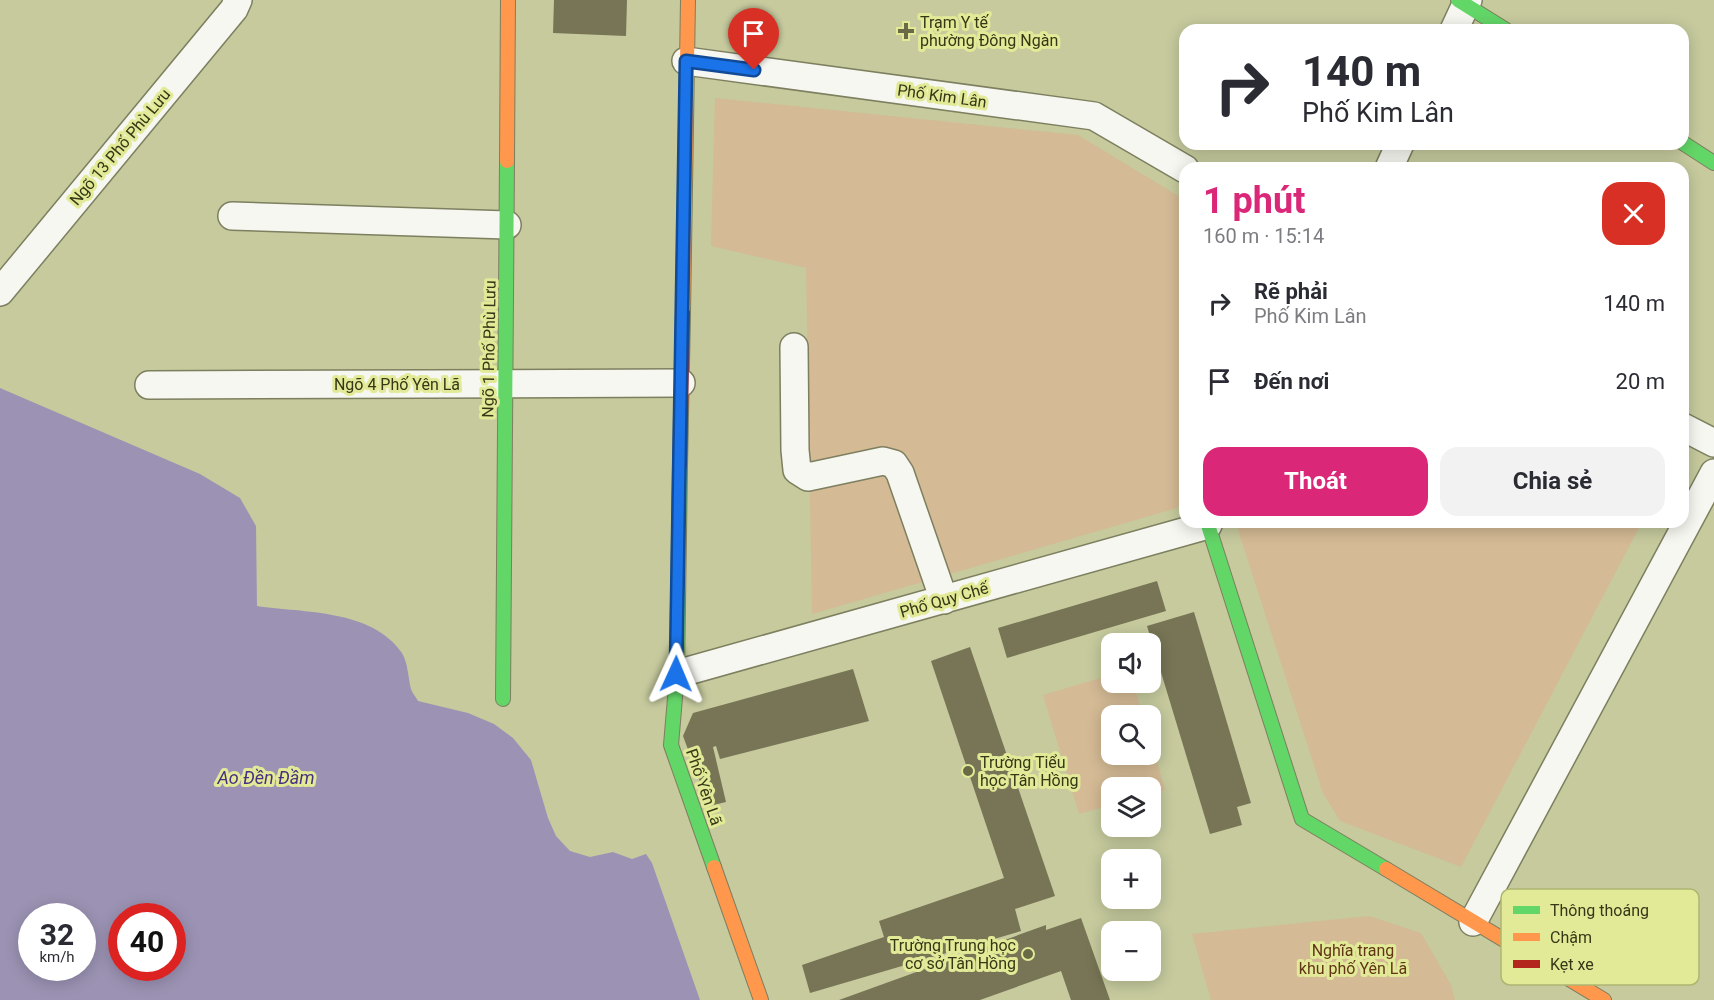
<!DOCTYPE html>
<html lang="vi">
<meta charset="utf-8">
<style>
:root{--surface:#fff;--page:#f2f2f3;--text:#2b2b33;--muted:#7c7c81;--accent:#db2777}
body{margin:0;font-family:Roboto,sans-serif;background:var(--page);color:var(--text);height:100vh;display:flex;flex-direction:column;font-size:22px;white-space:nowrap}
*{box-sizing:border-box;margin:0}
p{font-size:20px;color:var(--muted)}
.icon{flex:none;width:33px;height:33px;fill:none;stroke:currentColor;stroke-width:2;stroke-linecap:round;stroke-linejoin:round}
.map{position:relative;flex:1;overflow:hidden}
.panel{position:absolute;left:1179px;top:162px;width:510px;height:366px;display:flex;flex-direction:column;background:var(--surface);border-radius:18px;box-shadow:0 3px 15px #0003}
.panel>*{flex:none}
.top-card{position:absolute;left:1179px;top:24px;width:510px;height:126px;border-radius:18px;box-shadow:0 3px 15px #0003;background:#fff;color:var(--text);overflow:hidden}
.fabs{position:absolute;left:1101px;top:633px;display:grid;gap:12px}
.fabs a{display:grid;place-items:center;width:60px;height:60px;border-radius:12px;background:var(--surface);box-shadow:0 3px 15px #0003;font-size:30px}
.speed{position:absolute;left:18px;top:903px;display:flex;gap:12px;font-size:30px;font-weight:700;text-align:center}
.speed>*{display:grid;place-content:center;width:78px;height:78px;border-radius:50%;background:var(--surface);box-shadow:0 3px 15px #0003;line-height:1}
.speed small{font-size:15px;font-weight:400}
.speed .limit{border:9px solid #d22;background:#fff;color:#111}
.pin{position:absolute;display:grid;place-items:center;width:51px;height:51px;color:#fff;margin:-62px -26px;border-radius:50% 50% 50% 0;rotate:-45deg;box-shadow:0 0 6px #0007}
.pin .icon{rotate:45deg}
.me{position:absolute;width:66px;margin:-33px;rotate:1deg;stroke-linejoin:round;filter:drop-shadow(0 0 4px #0008)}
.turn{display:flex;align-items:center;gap:21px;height:126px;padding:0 24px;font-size:27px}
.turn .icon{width:78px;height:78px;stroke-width:2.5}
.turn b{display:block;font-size:42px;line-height:51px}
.round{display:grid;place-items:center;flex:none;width:63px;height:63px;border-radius:18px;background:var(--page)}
.headline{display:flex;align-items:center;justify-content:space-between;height:102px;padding:0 24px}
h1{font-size:36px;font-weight:700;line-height:45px;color:var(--accent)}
.cta{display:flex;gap:12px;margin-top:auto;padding:12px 24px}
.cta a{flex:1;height:69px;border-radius:18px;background:var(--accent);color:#fff;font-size:24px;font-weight:700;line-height:69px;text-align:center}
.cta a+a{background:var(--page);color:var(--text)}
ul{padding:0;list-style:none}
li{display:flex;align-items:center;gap:18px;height:78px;padding:0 24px}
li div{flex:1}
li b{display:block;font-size:22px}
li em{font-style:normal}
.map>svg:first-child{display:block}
.green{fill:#d4ba95}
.water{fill:#9c93b4;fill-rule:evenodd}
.building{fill:#777555}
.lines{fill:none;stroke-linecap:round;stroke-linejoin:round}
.street-casing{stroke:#7d7f5f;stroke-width:30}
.fast-casing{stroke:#7d7f5f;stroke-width:16}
.slow-casing{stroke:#7d7f5f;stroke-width:16}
.jam-casing{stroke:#7d7f5f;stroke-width:16}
.street{stroke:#f6f7f0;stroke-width:27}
.fast{stroke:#63d668;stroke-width:14}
.slow{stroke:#ff974d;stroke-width:14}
.jam{stroke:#b3261e;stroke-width:14}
.route-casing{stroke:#114b97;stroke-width:15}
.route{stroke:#1a73e8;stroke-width:10}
.poi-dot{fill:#686b45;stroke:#e2ea98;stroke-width:2}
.labels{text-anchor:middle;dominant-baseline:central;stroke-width:6;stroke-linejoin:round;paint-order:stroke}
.poi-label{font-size:16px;fill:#353816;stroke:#e2ea98;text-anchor:start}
.street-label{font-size:16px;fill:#353816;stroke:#e2ea98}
.park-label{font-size:16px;fill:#623517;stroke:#e2ea98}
.water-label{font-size:18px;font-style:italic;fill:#473080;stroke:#e2ea98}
.key{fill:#e2ea98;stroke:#aeb571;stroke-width:1.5}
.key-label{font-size:16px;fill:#353816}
</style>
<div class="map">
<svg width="1714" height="1000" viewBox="0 0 1714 1000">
<rect width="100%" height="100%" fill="#c6ca9d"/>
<path class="green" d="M 715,98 L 1078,135 L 1185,200 L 1185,493 L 1177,508 L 812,614 L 806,268 L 711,246 Z
M 1242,522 L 1642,522 L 1461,867 L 1340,821 L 1323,793 L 1238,530 Z
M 1111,675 L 1112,682 L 1133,683 L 1143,715 L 1112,716 L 1112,754 L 1150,754 L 1151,740 L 1165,790 L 1151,794 L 1150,788 L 1112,788 L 1111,805 L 1079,814 L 1043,695 Z
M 1369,916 L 1421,933 L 1451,985 L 1455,1000 L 1211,1000 L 1192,934 Z"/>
<path class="water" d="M 0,388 L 200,474 L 240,498 L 256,526 L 257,606 C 304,613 372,609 402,653 C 408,663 408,677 411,689 C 412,693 416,697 418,701 L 468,713 L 494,724 L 513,738 L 531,760 L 548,818 L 556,836 L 570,851 L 590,857 L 613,852 L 632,859 L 646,854 L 652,863 L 700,1000 L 0,1000 ZM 32,916 L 82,916 L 82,968 L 32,968 ZM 172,916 L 172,968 L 122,968 L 122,916 Z"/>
<path class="building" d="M 554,0 L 627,0 L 626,36 L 553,33 Z
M 1157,581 L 1166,611 L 1007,658 L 998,628 Z
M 1194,612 L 1251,803 L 1237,807 L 1242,825 L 1210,834 L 1147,626 Z
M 970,647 L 1055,896 L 1015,909 L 1021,931 L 810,993 L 802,965 L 884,937 L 879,921 L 1004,878 L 931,661 Z
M 853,669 L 869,721 L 720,759 L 716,746 L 713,747 L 726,802 L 709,806 L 683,736 L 693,713 Z
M 1081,918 L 1110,1000 L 1071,1000 L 1061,971 L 980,1000 L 839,1000 L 1046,925 L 1046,930 Z"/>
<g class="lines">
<defs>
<path id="street" d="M 1454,30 L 1468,0
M 686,61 L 1094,116 L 1185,169
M 1389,168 L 1400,144
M 232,216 L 507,225
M 0,292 L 234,9 L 238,0
M 794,347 L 795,450 L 797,470 L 808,477 L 883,461 L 894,464 L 900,473 L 944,600
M 149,385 L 681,383
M 1683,427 L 1714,443
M 677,674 L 1208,525 L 1209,522
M 1473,922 L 1714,473"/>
<path id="fast" d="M 1458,0 L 1506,30
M 1683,143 L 1714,163
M 680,465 L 677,674 L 671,745 L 714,867
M 1208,525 L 1302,819 L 1386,869
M 503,699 L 507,161"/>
<path id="slow" d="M 507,161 L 508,0
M 683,313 L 688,0
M 714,867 L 761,1000
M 1386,869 L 1604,1000"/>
<path id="jam" d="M 680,465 L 683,313"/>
</defs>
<use href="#street" class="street-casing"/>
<use href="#fast" class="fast-casing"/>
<use href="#slow" class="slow-casing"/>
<use href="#jam" class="jam-casing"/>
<use href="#street" class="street"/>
<use href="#fast" class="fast"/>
<use href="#slow" class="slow"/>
<use href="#jam" class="jam"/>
</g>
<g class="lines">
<defs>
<path id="route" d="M 676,674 L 686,61 L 754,70"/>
</defs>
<use href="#route" class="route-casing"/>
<use href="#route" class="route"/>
</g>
<g class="poi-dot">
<path d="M903 22h6v6h6v6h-6v6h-6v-6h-6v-6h6z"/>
<circle cx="968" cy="771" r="6"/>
<circle cx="1028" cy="954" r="6"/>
</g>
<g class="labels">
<g class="poi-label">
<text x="920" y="22">Trạm Y tế<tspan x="920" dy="18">phường Đông Ngàn</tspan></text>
<text x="980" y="762">Trường Tiểu<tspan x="980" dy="18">học Tân Hồng</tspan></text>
<text x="1016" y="945" text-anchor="end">Trường Trung học<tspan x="1016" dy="18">cơ sở Tân Hồng</tspan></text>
</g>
<g class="street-label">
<text transform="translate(942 96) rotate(8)">Phố Kim Lân</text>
<text transform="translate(120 147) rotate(-50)">Ngõ 13 Phố Phù Lưu</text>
<text transform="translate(489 349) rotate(-89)">Ngõ 1 Phố Phù Lưu</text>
<text x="397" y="384">Ngõ 4 Phố Yên Lã</text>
<text transform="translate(944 600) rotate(-16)">Phố Quy Chế</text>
<text transform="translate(704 787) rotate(71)">Phố Yên Lã</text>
</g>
<g class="park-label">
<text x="1353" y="950">Nghĩa trang<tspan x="1353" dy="18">khu phố Yên Lã</tspan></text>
</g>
<g class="water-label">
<text x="266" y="777">Ao Đền Đầm</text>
</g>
</g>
<rect x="1501" y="889" width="198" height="96" rx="9" class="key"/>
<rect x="1513" y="906" width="27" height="8" fill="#63d668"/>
<rect x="1513" y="933" width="27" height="8" fill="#ff974d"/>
<rect x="1513" y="960" width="27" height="8" fill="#b3261e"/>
<g class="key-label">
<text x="1550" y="916">Thông thoáng</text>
<text x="1550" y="943">Chậm</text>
<text x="1550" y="970">Kẹt xe</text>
</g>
</svg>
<div class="fabs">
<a><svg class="icon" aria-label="sound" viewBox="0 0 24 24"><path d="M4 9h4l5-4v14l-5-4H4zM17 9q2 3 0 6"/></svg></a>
<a><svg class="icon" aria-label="search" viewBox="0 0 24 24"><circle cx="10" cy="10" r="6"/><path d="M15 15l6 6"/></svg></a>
<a><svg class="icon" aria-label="layers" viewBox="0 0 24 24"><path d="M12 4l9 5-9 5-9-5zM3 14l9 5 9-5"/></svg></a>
<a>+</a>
<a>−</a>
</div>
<div class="speed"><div>32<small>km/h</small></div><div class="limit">40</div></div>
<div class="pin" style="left:754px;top:70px;background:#d93025"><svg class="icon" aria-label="arrive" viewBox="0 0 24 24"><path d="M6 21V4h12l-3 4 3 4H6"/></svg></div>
<svg class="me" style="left:676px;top:674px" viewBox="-20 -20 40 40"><path d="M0-17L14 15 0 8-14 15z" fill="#1a73e8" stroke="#fff" stroke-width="4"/></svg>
<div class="top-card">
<div class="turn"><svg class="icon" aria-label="right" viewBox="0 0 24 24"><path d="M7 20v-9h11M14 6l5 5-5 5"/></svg><div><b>140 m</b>Phố Kim Lân</div></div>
</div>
<section class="panel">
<div class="headline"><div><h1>1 phút</h1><p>160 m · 15:14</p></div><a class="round" style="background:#d93025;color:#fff"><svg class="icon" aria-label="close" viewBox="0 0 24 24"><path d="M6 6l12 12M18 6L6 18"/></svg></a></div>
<ul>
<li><svg class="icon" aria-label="right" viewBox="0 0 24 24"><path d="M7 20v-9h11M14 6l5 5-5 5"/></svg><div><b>Rẽ phải</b><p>Phố Kim Lân</p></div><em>140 m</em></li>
<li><svg class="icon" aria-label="arrive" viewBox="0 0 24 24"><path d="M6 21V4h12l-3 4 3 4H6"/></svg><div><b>Đến nơi</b></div><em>20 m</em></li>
</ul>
<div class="cta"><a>Thoát</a><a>Chia sẻ</a></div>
</section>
</div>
